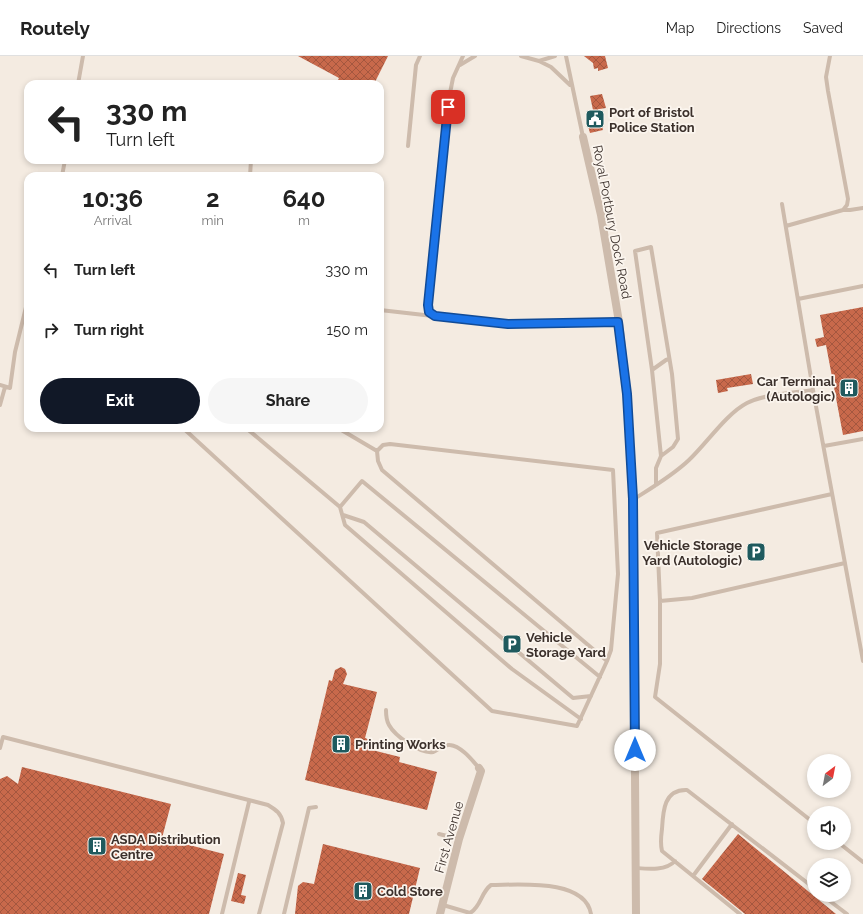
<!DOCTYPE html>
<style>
:root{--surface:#fff;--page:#f6f6f6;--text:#222;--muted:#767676;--line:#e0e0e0;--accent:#111827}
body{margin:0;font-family:Raleway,sans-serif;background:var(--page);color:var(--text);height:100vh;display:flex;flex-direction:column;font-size:15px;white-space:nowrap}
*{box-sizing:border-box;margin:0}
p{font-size:13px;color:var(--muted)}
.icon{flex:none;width:22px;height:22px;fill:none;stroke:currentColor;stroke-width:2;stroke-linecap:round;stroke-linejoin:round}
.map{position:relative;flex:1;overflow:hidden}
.drawer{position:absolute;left:24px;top:116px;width:360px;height:260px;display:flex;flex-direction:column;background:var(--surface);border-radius:12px;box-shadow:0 2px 6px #0003}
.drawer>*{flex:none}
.banner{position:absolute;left:24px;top:24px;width:360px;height:84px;border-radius:12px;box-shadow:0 2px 6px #0003;background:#fff;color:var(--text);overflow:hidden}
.needle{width:26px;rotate:32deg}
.controls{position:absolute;left:807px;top:698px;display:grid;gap:8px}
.controls a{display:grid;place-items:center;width:44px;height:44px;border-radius:50%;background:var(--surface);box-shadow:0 2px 6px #0003;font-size:20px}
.pin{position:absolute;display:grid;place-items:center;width:34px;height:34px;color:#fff;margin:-17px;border-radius:8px;box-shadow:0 2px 6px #0006}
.me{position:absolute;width:44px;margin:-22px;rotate:0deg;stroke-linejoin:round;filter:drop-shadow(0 0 3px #0008)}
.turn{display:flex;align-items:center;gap:14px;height:84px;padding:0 16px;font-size:18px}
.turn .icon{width:52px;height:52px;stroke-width:2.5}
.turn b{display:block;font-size:28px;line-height:34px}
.eta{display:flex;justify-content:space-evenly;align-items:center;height:68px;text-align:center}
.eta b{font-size:24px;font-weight:700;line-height:28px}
.cta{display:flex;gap:8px;margin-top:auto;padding:8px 16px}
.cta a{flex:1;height:46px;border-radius:24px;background:var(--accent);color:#fff;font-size:16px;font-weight:700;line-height:46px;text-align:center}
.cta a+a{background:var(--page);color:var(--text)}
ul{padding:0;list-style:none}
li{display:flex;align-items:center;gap:12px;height:60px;padding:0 16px}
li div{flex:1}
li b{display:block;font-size:15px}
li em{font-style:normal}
header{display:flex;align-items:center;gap:24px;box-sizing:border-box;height:56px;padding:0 20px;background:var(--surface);border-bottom:1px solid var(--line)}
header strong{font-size:19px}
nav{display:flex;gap:22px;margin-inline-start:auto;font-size:14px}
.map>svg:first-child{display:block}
.building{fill:url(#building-cross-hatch)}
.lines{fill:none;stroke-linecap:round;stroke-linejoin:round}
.service{stroke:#cdbbac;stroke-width:4}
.minor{stroke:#cdbbac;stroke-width:8}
.route-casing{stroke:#114b97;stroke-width:10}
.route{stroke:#1a73e8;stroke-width:7}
.labels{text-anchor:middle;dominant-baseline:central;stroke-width:3.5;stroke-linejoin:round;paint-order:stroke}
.poi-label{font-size:13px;font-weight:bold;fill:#3b302b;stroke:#fbf5ee;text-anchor:start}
.street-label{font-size:13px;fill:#3b302b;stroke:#fbf5ee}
</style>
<header>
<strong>Routely</strong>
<nav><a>Map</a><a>Directions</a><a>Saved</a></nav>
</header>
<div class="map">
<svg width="863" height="858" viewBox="0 0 863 858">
<defs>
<pattern id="building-cross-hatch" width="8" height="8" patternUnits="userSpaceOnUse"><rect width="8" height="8" fill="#c8694b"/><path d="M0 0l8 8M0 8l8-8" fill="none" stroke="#a4573f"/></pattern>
</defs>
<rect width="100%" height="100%" fill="#f4ebe1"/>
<path class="building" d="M 298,0 L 388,0 L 374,28 L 336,28 L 339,22 Z
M 584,0 L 605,0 L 608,12 L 598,15 L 598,12 L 594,13 L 593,7 Z
M 602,38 L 606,52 L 593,54 L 590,40 Z
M 598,53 L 603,74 L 590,77 L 588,70 L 591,70 L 588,56 Z
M 863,251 L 863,375 L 843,379 L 826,289 L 817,291 L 815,283 L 824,281 L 820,259 Z
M 751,318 L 753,328 L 727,332 L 728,335 L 718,337 L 716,324 Z
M 341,611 L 345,613 L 347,618 L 343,628 L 377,636 L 365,682 L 370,684 L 368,693 L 400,701 L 399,706 L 437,716 L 427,754 L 305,724 L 329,624 L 332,625 L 335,614 Z
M 22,711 L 171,748 L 162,782 L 224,798 L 209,858 L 0,858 L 0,723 L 7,720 L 18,728 Z
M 738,778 L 836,858 L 745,858 L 702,823 Z
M 323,788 L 420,812 L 409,858 L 295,858 L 298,830 L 303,826 L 314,828 Z
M 238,817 L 246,819 L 241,839 L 246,840 L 244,848 L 231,845 Z"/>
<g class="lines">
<path class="service" d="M 463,0 L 453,22 L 450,37 L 428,249 L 429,256 L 435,260 L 508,268 L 619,266
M 521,0 L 539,5 L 555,0
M 566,0 L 583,81
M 830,0 L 826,21 L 828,35 L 848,143 L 847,149 L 843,154
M 539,5 L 551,11 L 570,29
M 460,9 L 475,0
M 78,28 L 83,0
M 408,90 L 416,9 L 420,0
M 62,120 L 65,104
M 250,120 L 251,104
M 782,148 L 813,334 L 863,605
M 786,170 L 843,154 L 850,154 L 863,152
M 798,243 L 863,230
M 380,254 L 433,260
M 652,314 L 666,304 L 669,303
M 0,329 L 10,332 L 15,296 L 28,243
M 0,349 L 5,331
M 183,372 L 492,655 L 577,670 L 607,605
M 246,372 L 340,451 L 345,469 L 512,613 L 581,663
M 338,372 L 377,395
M 390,388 L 613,414 L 618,518 L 611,594 L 607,605 L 382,414 L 378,405 L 377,395 L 383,389 Z
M 824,390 L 863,383
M 656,429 L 656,412 L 661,400 L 652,314 L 635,195 L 651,191 L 672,318 L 678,383 L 673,391 L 661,400
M 634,443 C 653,431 672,420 689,404 C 707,387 726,358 747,347 C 765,338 794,337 813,334
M 340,451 L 362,425 L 600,621
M 343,459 L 364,466 L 573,642 L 591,640
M 660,545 L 657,477 L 832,438
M 386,654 C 386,660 386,664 389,669 C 395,680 420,698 433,696 C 439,694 443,688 450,689 C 461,690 472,704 479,712
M 0,692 L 3,681 L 268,749 C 276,754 281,757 283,767 L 259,858
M 814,767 L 655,641 L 660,608 L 660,545 L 692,542 L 845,507
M 439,778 L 459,783
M 839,787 L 863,806
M 636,812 C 648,813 666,815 675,805
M 693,820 L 732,768
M 822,839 L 847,858
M 443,849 L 470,857 C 481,851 481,836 491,829 C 518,829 585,822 591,858
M 222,858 L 249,746
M 284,858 L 309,752 L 316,751
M 740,858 L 662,795 C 660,787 661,781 662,773 C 663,755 664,733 687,734 L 814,832"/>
<path class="minor" d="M 583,81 L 601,159 L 619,266 L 627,338 L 633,443 L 636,858
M 440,858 L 459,783 L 481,715 L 479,712"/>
</g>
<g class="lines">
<defs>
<path id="route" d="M 448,51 L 428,249 L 429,256 L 435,260 L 508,268 L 618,266 L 627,338 L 633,443 L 635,694"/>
</defs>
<use href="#route" class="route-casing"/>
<use href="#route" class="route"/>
</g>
<defs>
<symbol id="civic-square" viewBox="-11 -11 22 22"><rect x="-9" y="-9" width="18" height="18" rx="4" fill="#1f5a5e" stroke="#fbf5ee"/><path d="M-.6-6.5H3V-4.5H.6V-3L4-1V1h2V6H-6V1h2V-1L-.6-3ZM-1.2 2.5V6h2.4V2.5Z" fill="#fff"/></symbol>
<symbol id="building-square" viewBox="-11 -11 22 22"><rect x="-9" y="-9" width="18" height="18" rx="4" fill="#1f5a5e" stroke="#fbf5ee"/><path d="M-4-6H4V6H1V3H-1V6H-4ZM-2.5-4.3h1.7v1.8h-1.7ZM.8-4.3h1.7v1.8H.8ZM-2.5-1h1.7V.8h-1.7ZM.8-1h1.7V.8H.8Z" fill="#fff"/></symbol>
<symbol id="parking-square" viewBox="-11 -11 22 22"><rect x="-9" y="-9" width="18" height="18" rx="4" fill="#1f5a5e" stroke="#fbf5ee"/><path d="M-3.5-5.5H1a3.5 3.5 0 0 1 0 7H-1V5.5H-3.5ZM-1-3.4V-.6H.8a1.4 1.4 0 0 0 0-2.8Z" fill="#fff"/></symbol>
</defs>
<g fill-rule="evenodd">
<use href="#civic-square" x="584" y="52" width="22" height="22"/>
<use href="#building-square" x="838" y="321" width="22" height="22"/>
<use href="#parking-square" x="745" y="485" width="22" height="22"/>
<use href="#parking-square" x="501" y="577" width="22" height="22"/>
<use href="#building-square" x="330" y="677" width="22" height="22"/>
<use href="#building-square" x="86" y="779" width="22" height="22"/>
<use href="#building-square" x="352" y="824" width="22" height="22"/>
</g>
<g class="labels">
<g class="poi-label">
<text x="609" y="56">Port of Bristol<tspan x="609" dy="15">Police Station</tspan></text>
<text x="835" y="325" text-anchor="end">Car Terminal<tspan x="835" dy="15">(Autologic)</tspan></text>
<text x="742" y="489" text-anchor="end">Vehicle Storage<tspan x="742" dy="15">Yard (Autologic)</tspan></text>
<text x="526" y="581">Vehicle<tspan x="526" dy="15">Storage Yard</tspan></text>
<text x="355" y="688">Printing Works</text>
<text x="111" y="783">ASDA Distribution<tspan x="111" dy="15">Centre</tspan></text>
<text x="377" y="835">Cold Store</text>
</g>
<g class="street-label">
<text transform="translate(612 166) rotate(79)">Royal Portbury Dock Road</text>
<text transform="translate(449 781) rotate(-74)">First Avenue</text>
</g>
</g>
</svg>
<div class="controls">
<a><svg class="needle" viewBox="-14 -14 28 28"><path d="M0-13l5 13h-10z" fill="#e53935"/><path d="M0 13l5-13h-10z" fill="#767676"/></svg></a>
<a><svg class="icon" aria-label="sound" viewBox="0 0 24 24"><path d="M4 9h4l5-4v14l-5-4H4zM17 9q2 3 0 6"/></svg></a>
<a><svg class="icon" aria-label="layers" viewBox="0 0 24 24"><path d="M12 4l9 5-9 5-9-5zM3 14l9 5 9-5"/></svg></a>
</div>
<div class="pin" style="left:448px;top:51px;background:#d93025"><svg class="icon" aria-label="arrive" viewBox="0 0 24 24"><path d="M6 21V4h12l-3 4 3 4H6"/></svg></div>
<svg class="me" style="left:635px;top:694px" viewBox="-20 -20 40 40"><circle r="19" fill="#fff"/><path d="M0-13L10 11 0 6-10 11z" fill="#1a73e8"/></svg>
<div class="banner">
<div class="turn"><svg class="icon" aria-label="left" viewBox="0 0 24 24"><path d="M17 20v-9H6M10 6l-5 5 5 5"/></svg><div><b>330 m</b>Turn left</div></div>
</div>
<section class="drawer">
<div class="eta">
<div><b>10:36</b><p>Arrival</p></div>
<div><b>2</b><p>min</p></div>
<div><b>640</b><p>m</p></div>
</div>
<ul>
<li><svg class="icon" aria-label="left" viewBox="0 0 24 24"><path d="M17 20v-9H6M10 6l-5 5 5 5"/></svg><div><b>Turn left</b></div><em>330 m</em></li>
<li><svg class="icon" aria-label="right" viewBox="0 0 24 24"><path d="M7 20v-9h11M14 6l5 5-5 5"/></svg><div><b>Turn right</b></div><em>150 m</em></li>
</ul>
<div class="cta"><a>Exit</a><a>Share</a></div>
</section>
</div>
